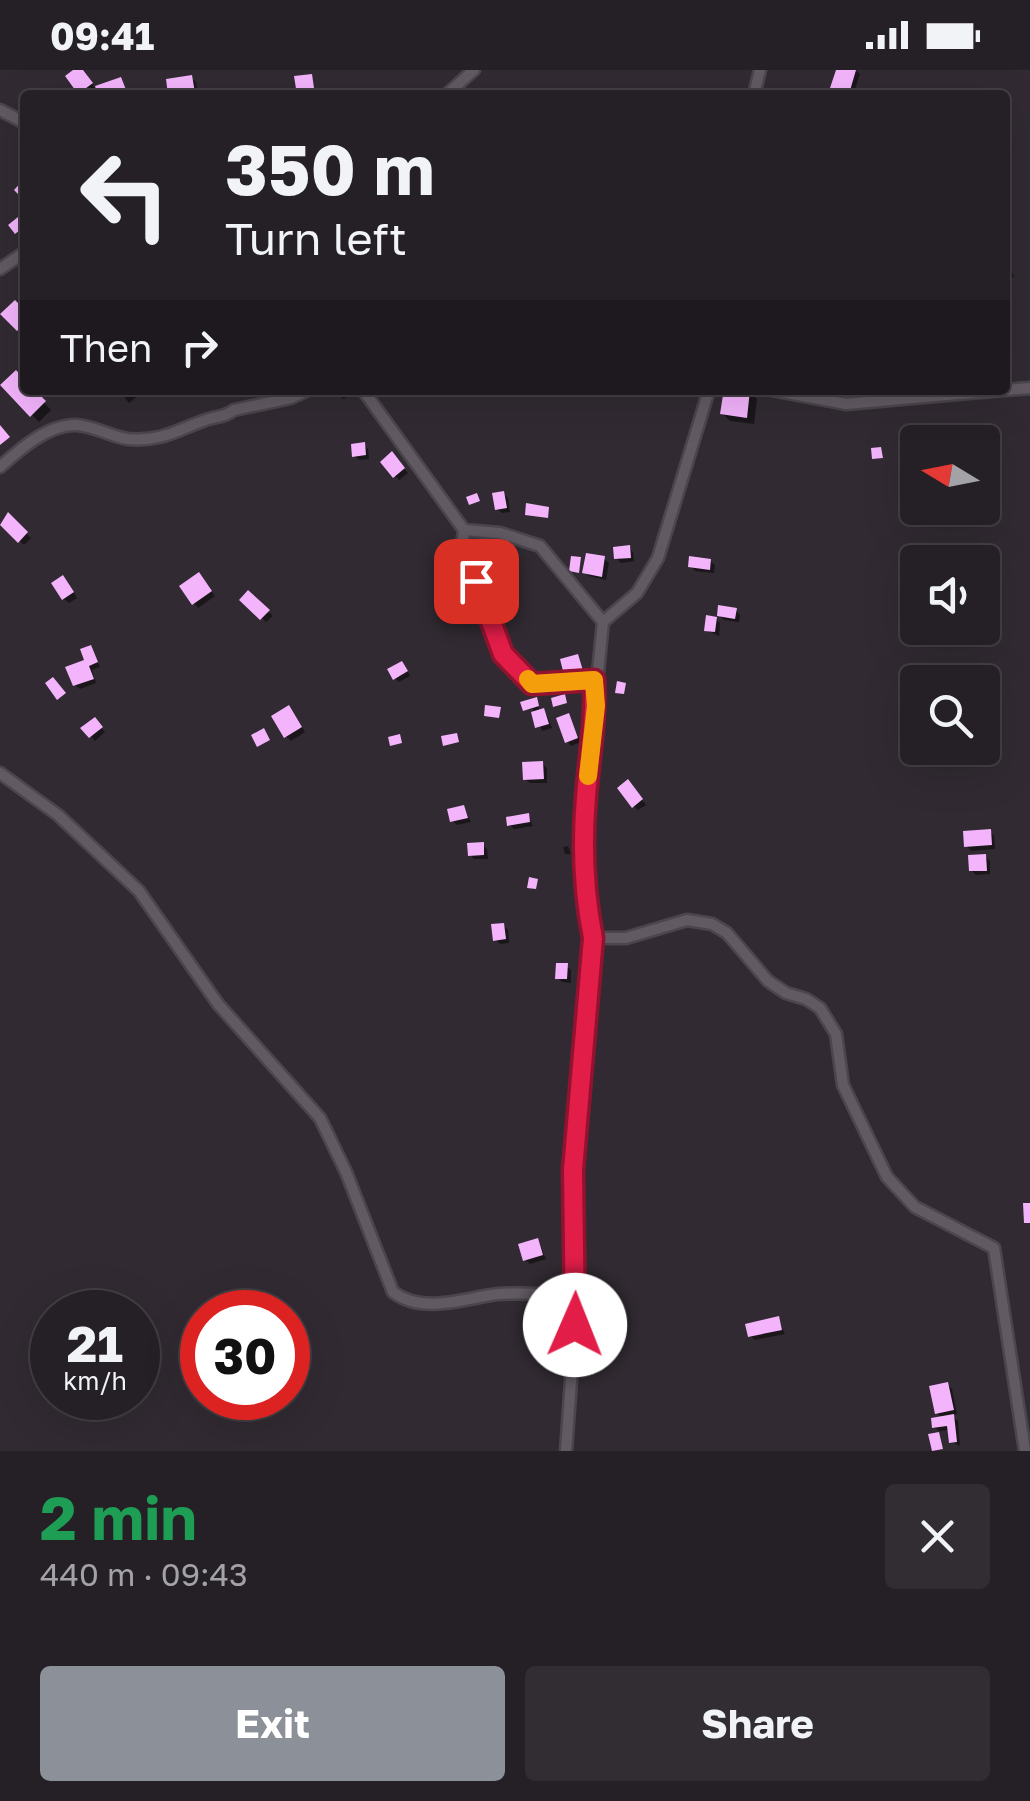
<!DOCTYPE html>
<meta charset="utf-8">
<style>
:root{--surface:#252026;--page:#312d32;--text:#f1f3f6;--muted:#a3a3a7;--line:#423e43;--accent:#8c9099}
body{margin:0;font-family:"Golos Text",sans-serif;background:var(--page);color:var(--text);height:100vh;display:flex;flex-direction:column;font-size:38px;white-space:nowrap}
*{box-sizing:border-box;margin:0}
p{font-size:32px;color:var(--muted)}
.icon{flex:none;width:55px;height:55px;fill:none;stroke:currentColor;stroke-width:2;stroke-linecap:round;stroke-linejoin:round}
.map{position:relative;height:1381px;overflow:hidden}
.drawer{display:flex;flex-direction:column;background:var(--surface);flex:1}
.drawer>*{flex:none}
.guide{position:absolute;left:20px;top:20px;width:990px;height:305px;border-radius:10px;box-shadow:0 10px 40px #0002,0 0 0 2px var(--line);background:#252026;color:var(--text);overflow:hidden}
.needle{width:65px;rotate:280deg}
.fabs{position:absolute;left:900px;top:355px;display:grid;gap:20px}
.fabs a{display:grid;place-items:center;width:100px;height:100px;border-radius:10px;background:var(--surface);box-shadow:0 10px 40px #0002,0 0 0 2px var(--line);font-size:50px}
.speed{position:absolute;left:30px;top:1220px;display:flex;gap:20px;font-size:50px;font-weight:700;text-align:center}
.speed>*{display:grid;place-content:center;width:130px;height:130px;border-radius:50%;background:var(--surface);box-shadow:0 10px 40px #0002,0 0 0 2px var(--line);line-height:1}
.speed small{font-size:25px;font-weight:400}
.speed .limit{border:15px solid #d22;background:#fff;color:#111}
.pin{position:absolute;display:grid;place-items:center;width:85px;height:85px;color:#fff;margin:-42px;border-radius:20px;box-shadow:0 5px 15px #0006}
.me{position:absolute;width:110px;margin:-55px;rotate:1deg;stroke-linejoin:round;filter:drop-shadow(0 0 8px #0008)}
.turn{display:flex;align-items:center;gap:35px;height:210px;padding:0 40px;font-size:45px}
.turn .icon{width:130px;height:130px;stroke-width:2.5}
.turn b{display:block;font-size:70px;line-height:85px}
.then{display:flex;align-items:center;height:95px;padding:0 40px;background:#0003;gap:20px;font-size:38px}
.round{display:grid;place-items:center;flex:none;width:105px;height:105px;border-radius:10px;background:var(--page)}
.head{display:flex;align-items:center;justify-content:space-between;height:170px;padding:0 40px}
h1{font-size:60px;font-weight:700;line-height:75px;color:#1e9e55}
.primary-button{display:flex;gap:20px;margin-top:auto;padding:20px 40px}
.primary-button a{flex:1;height:115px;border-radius:10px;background:var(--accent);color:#fff;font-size:40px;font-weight:700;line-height:115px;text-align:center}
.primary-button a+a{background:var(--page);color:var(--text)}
.status{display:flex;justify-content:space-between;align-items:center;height:70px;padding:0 50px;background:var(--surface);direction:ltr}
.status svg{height:28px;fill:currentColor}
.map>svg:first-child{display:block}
.shadow{fill:#0007}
.building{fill:#f3b4fc}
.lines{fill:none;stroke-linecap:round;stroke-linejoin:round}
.minor-casing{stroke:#4b454c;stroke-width:15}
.minor{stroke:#625a63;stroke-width:10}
.route-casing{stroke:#92132f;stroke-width:25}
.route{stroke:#e11d48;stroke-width:18}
.slow{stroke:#f59e0b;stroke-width:18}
</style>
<div class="status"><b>09:41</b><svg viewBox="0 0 49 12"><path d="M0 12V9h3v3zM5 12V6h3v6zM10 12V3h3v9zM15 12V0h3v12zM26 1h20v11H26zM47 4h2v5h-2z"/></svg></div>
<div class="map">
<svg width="1030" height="1381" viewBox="0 0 1030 1381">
<rect width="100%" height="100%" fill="#312a32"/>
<path class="shadow" d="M 78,0 L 81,0 L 97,20 L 120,10 L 129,25 L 83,25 L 69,7 Z
M 838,0 L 855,0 L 860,4 L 853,25 L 838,22 L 833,18 Z
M 191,8 L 196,12 L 198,25 L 170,25 L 168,11 Z
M 1009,195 L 1014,207 L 1005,208 L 1005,196 Z
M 25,313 L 25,320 L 32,320 L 51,340 L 39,352 L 4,316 Z
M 125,320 L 143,320 L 144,321 L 129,333 L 121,323 Z
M 337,320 L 345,320 L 348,326 L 343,329 Z
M 731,320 L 749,321 L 757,329 L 754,354 L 730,351 L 723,344 Z
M 364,375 L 368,379 L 369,389 L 359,390 L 354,386 Z
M 392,385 L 408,403 L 399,410 L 383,392 Z
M 503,424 L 508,428 L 510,442 L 502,443 L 497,439 Z
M 8,446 L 31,468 L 24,475 L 1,453 Z
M 629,478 L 633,482 L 634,491 L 621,493 L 616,488 Z
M 604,489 L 609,493 L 606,510 L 589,506 L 584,502 Z
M 710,491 L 715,495 L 714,503 L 695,501 L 691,496 Z
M 203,510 L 215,526 L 198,538 L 194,533 Z
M 67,513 L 77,528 L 69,533 L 64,529 Z
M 249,523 L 273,546 L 266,552 L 243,530 Z
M 736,540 L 740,545 L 739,552 L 724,550 L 719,545 Z
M 716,549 L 720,553 L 719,566 L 706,560 Z
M 90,577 L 100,597 L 92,600 L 96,613 L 80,619 L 75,615 Z
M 406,598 L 410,606 L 399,612 L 395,608 Z
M 537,631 L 540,642 L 547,645 L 552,658 L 542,661 L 533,639 L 525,640 Z
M 293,642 L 305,662 L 291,671 L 286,666 Z
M 568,646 L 581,672 L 571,676 L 567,671 Z
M 94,650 L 105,662 L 95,671 L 84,658 Z
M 542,693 L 547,698 L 547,713 L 530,713 L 525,709 Z
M 632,717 L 646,735 L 638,740 L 634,736 Z
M 464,738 L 471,752 L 457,755 L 453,751 Z
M 528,746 L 533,756 L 514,759 L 510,755 Z
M 990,762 L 994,766 L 995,779 L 971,781 L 967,776 Z
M 483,775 L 487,779 L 488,789 L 474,789 L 470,785 Z
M 568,776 L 571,784 L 565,784 L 563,777 Z
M 985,786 L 990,791 L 990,804 L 976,805 L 971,800 Z
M 503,855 L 508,860 L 509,873 L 500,874 L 496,870 Z
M 567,896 L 571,900 L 571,913 L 562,912 L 558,908 Z
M 538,1171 L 546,1189 L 530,1194 L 525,1189 Z
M 778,1249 L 785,1264 L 755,1270 L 750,1266 Z
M 948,1315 L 952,1319 L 957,1344 L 952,1345 L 958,1351 L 960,1376 L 951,1372 L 950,1360 L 939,1361 L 934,1357 L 942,1348 L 937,1343 Z"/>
<path class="building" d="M 73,0 L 83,0 L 93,13 L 78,24 L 65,6 Z
M 836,0 L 856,0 L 849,24 L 830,18 Z
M 312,4 L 315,25 L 297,25 L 294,6 Z
M 192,5 L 195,23 L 168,25 L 166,9 Z
M 121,7 L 128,25 L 98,25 L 95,16 Z
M 25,108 L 25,131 L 14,120 Z
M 23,143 L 25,156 L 15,164 L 8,155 Z
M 15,230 L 25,240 L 25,253 L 17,261 L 0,244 Z
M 16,300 L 25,310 L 25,320 L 35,320 L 46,331 L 30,347 L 0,315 Z
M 729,320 L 750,320 L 747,348 L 720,344 L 723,325 L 728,326 Z
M 0,355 L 10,367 L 0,375 Z
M 365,372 L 366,385 L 352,387 L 351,374 Z
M 881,377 L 883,388 L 872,389 L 871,378 Z
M 392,381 L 405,398 L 393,408 L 380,392 Z
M 504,421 L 507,438 L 495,440 L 492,423 Z
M 477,423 L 480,431 L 469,435 L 466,427 Z
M 526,433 L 549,437 L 548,448 L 525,445 Z
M 8,442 L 28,462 L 18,473 L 0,455 Z
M 630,475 L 631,488 L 614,489 L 613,477 Z
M 586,483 L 605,486 L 602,507 L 582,503 Z
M 571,486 L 581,487 L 579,503 L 569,501 Z
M 689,486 L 711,489 L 710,500 L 688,497 Z
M 199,502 L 212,521 L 192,535 L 179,516 Z
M 63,505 L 74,522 L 62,530 L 51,513 Z
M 248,520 L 270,540 L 260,550 L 239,530 Z
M 718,535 L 737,538 L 735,549 L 717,546 Z
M 706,545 L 717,547 L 715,562 L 704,561 Z
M 937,558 L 947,558 L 947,567 L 937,568 Z
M 91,575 L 98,592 L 89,596 L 94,609 L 73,616 L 65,597 L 84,590 L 80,579 Z
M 578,584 L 584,604 L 565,609 L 560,589 Z
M 402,591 L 408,601 L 393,610 L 387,599 Z
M 53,607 L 66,623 L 57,630 L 45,613 Z
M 617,611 L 626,613 L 624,624 L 615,623 Z
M 565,624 L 567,633 L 553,637 L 551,628 Z
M 537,627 L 539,636 L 523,641 L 520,632 Z
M 289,635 L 302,657 L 284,668 L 271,646 Z
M 485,635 L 501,637 L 499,648 L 484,646 Z
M 544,638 L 549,654 L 535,658 L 531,642 Z
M 569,643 L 578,668 L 565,673 L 556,648 Z
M 95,647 L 103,657 L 89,668 L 80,658 Z
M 264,658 L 270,670 L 257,677 L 251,665 Z
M 457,663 L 459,672 L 443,676 L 441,666 Z
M 400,664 L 402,673 L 390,676 L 388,667 Z
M 543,691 L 544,709 L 523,710 L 522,692 Z
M 628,709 L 643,729 L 632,738 L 617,718 Z
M 464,735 L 468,748 L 450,752 L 447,739 Z
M 529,743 L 530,752 L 507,756 L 506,747 Z
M 991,759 L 992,775 L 964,777 L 963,761 Z
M 484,772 L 484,785 L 468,786 L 467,773 Z
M 986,784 L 987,801 L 969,801 L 968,785 Z
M 529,807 L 538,809 L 536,819 L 527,818 Z
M 504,853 L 506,869 L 493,871 L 491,854 Z
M 556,893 L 568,893 L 567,909 L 555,909 Z
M 1023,1133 L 1030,1133 L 1030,1153 L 1024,1153 Z
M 538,1168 L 543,1185 L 523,1191 L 518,1174 Z
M 779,1246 L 782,1260 L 748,1267 L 745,1254 Z
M 948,1312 L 954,1340 L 935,1344 L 929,1316 Z
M 954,1344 L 957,1372 L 949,1373 L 947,1356 L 932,1358 L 931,1348 Z
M 939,1362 L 943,1379 L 932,1381 L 928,1364 Z"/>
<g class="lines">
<defs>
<path id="minor" d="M 446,25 L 474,0
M 754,25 L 760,0
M 0,40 L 25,53
M 0,199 L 25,182
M 363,320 L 464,460 L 462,475 L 503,583 L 532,614 L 595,611
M 771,320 L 846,334 L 1003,320
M 1005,320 L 1030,318
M 0,397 C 19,380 47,355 75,355 C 93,355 111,367 128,369 C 166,372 181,357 212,348 C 221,346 226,346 234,340 L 291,328 L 308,320
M 464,460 L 500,463 L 540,476 L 603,552
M 0,703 L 58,745 L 139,821 L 218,934 L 320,1048 L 346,1102 L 393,1222 C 423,1245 464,1228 498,1224 C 524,1222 551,1225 577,1225
M 593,868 L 626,868 L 687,850 L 712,854 L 727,863 L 768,911 L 786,923 L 806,929 L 820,938 L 836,964 L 843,1015 L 887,1107 L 915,1137 L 994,1178 L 1025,1381
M 566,1381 L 577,1225 L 573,1100 L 593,868 L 586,834 L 585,733 L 603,552 L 637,523 L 658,488 L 709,320"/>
</defs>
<use href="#minor" class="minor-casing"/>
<use href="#minor" class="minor"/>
</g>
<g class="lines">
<defs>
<path id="route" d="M 476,511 L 503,584 L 532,614 L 594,610 C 596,650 589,688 586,727 C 582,773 584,823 593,868 L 573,1100 L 575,1255"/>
</defs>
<use href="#route" class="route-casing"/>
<use href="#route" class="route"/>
<path class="slow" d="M 528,609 L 532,614 L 594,610 L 596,636 L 588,706"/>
</g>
</svg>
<div class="fabs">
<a><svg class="needle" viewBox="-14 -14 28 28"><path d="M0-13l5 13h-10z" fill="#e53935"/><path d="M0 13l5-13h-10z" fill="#a3a3a7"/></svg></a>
<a><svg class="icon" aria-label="sound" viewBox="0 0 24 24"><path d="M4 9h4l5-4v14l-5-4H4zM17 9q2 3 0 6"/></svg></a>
<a><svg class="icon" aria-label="search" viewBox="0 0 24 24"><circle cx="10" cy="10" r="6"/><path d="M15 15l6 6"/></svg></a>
</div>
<div class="speed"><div>21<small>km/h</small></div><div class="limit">30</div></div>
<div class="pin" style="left:476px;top:511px;background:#d93025"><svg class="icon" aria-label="arrive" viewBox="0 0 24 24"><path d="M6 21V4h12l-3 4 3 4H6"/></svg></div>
<svg class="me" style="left:575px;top:1255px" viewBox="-20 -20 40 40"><circle r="19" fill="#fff"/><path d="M0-13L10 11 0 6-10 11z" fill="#e11d48"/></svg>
<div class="guide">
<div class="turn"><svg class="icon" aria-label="left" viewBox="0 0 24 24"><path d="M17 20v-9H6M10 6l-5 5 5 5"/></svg><div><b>350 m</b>Turn left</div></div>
<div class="then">Then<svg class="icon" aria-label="right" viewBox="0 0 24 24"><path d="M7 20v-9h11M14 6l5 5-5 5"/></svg></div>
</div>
</div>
<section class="drawer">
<div class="head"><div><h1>2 min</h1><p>440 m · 09:43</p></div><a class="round"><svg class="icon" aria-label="close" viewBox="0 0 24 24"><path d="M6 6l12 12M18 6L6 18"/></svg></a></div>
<div class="primary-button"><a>Exit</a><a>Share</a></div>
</section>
